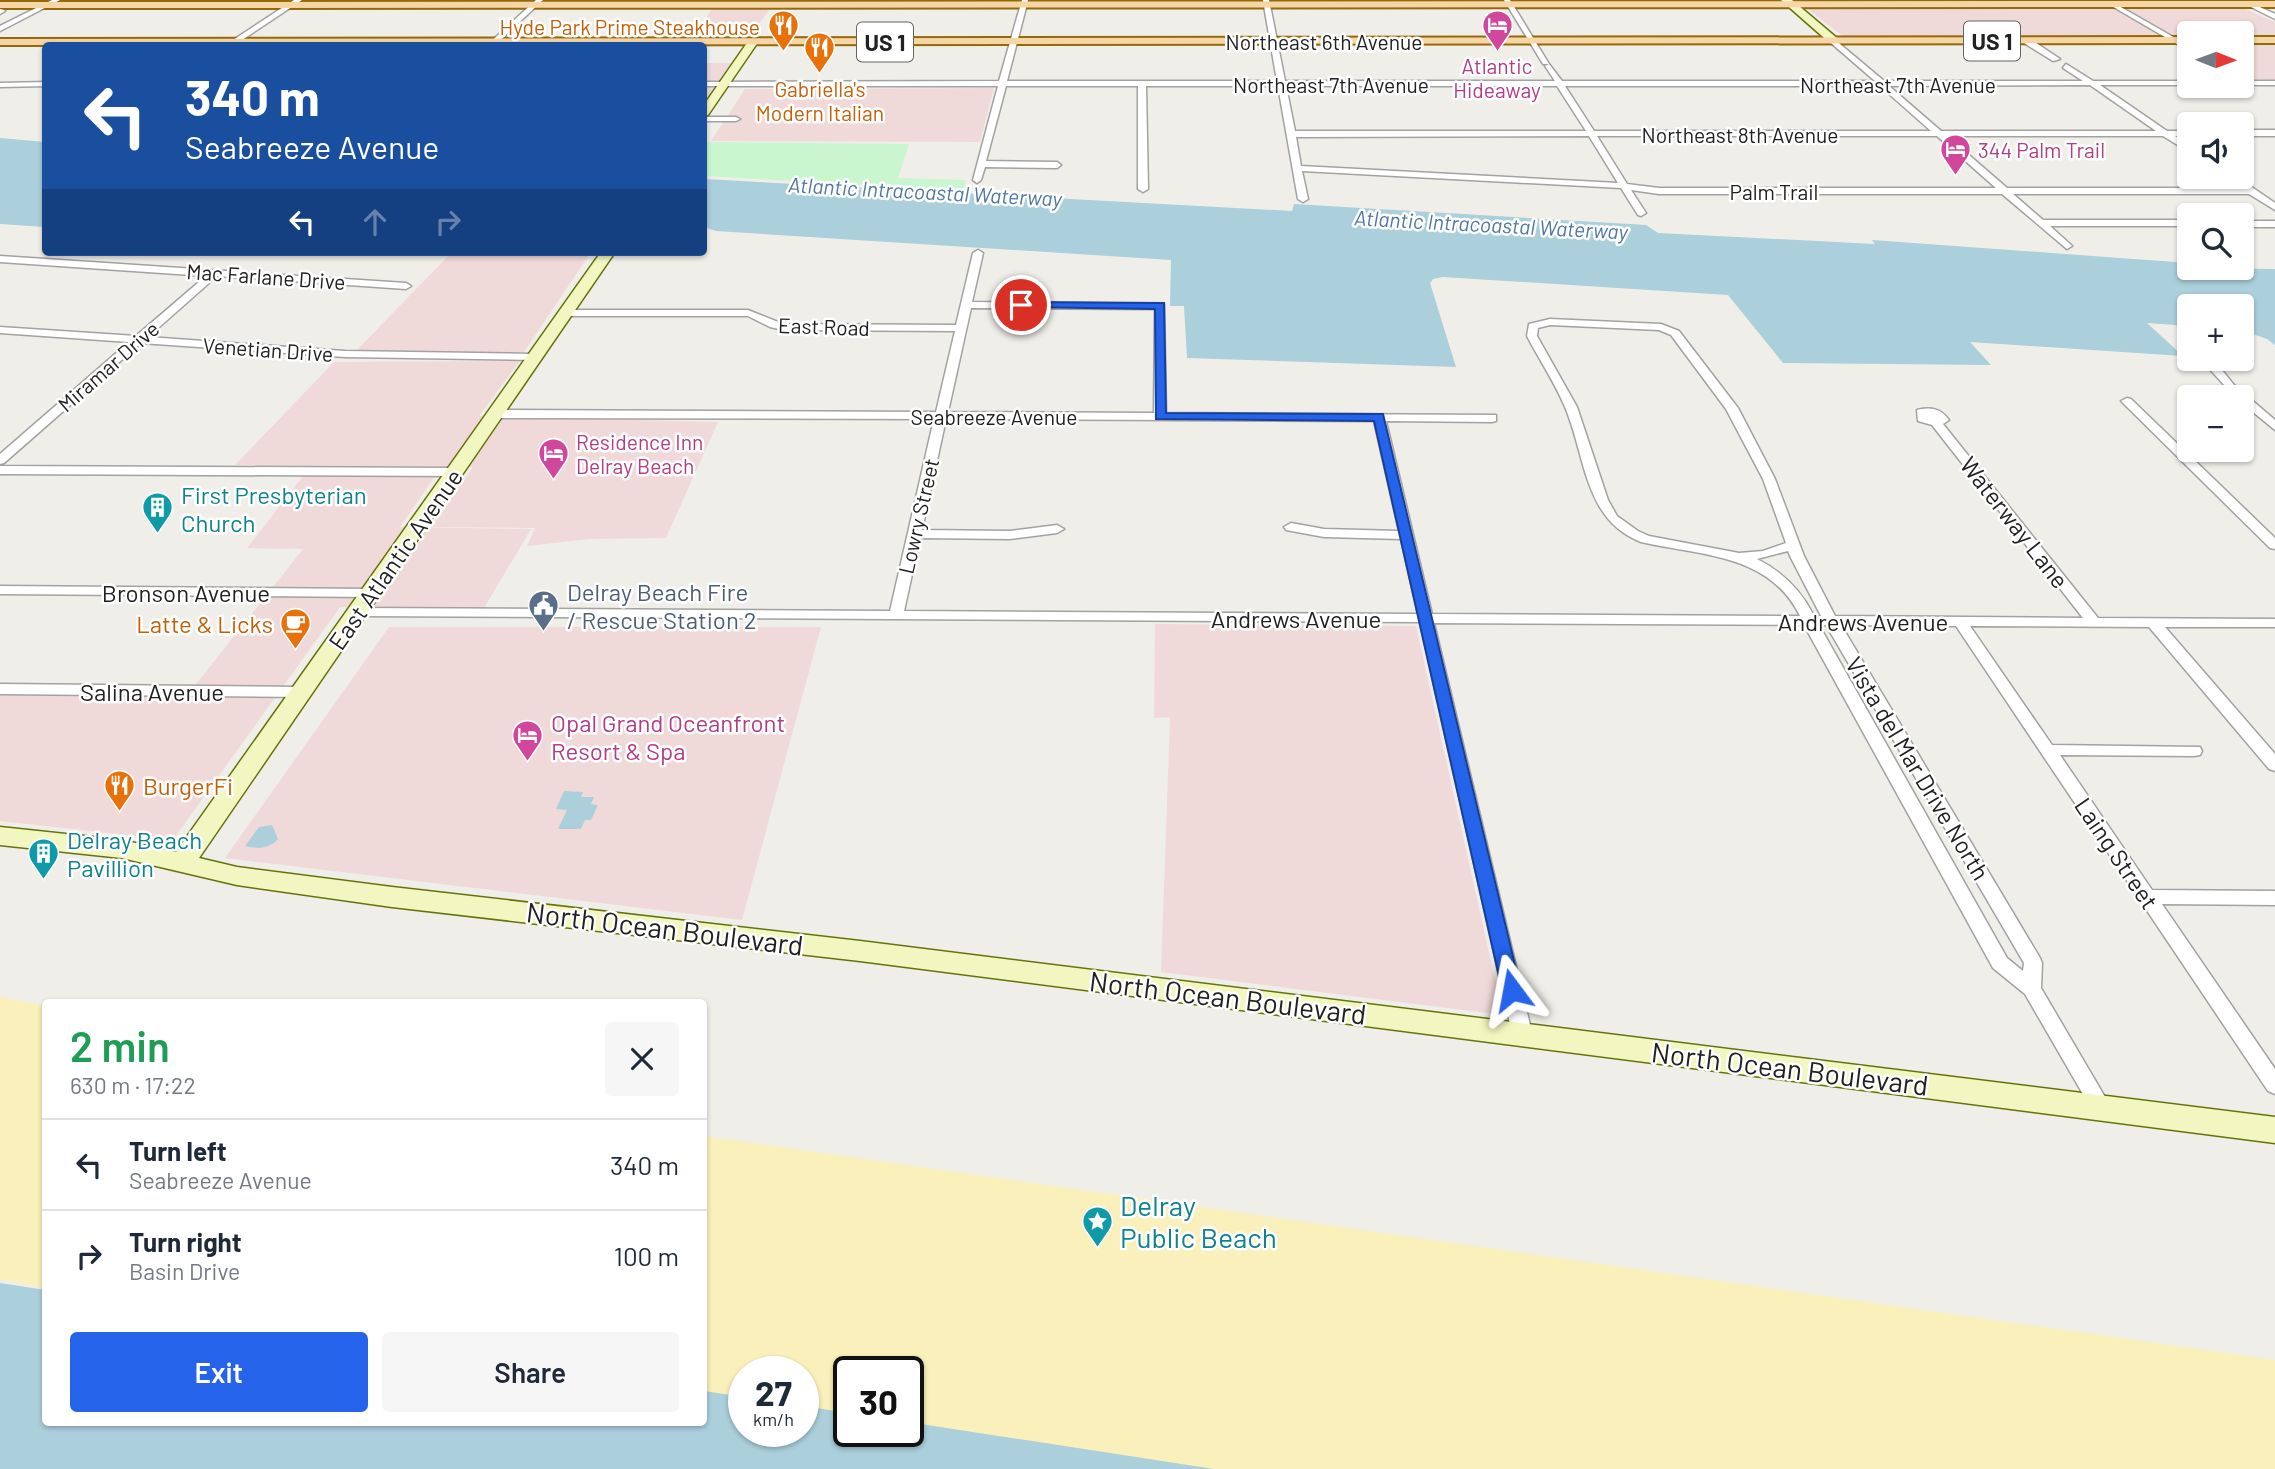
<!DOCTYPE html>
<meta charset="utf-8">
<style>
:root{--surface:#fff;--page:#f6f6f7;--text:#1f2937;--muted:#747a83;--line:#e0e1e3;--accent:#2563eb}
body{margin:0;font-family:Barlow,sans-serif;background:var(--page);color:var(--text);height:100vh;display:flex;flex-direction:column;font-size:26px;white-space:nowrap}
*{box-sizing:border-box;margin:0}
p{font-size:23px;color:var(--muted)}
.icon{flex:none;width:38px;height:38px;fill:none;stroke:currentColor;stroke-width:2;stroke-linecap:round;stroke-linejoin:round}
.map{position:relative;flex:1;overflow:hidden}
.sheet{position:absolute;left:42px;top:999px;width:665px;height:427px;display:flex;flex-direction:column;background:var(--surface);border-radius:7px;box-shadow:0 2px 5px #0004}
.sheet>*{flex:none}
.top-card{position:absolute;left:42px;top:42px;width:665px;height:214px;border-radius:7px;box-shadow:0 2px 5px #0004;background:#1a4fa0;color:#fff;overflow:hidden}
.needle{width:46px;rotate:91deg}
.tools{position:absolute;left:2177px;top:21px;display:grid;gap:14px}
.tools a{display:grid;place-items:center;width:77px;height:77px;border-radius:7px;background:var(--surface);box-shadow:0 2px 5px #0004;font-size:35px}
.speed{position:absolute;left:728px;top:1356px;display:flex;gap:14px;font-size:35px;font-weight:700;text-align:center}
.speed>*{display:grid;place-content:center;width:91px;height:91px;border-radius:50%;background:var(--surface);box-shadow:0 2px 5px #0004;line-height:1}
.speed small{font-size:18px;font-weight:400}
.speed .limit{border:4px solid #111;border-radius:10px;background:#fff;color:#111}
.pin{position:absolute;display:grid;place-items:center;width:60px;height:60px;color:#fff;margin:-30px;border:4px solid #fff;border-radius:50%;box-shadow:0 2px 7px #0007}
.me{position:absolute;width:77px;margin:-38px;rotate:347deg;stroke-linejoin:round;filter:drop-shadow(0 0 5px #0008)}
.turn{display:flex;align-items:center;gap:24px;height:147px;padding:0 28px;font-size:32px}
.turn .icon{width:91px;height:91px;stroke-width:2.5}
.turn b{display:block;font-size:49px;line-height:60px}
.lanes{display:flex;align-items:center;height:66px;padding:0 28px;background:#0003;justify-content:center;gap:35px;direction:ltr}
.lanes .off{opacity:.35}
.round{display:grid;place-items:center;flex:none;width:74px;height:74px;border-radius:7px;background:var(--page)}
.headline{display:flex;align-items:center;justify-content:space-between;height:119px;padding:0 28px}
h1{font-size:42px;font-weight:600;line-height:52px;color:#1e9e55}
.cta{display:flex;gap:14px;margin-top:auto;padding:14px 28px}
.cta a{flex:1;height:80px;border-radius:7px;background:var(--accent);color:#fff;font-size:28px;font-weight:600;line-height:80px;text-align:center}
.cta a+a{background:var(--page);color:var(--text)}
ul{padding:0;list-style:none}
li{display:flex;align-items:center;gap:21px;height:91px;padding:0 28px;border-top:2px solid var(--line)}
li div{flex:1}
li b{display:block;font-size:26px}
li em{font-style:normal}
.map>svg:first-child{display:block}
.commercial{fill:#f0dad9}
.sand{fill:#faf0bc;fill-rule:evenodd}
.park{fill:#c9f6ce}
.water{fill:#abcfdb}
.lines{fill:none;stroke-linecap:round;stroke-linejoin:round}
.street-casing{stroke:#a2a2a2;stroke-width:3}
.secondary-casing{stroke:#65730c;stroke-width:3}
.primary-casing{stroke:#936a0a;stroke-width:4}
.street{fill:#fff;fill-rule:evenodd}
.secondary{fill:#f2f6c0;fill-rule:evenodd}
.primary{fill:#f6d6a7;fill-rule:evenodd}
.route{fill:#2563eb;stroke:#184099;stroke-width:2}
.labels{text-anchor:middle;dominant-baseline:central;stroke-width:5;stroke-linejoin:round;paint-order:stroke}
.far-food-label{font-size:21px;fill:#c56008;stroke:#fff;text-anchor:end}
.far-street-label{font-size:21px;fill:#212121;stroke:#fff}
.far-hotel-label{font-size:21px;fill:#b23c85;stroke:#fff;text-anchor:start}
.far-water-label{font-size:21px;font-style:italic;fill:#4f77a3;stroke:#fff}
.shield{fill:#fff;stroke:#646464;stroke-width:2}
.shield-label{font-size:23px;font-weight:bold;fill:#212121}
.culture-label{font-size:24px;fill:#0d838f;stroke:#fff;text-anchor:start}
.street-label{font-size:24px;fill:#212121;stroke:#fff}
.service-label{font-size:24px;fill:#4e5e75;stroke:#fff;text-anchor:start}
.food-label{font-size:24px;fill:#c56008;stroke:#fff;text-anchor:end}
.hotel-label{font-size:24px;fill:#b23c85;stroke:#fff;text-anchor:start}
.near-street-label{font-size:28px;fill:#212121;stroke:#fff}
.near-culture-label{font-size:28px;fill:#0d838f;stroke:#fff;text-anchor:start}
</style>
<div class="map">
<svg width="2275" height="1469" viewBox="0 0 2275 1469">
<rect width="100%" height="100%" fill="#f0eee8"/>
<path class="commercial" d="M 718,0 L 777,0 L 747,39 L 697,39 L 709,25 L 704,21 Z
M 2239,6 L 2275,22 L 2275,82 L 2255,82 L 2242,74 L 2242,33 L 2189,33 L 2189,44 L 2175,36 L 1845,38 L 1805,7 Z
M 704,63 L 732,63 L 704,105 Z
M 994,88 L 980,142 L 711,141 L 745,89 Z
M 452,252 L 591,252 L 524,352 L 355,352 Z
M 520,361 L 479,416 L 718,422 L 666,538 L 589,539 L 527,546 L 535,528 L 432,527 L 473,467 L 235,465 L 334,362 Z
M 304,475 L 435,476 L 400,527 L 531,529 L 484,608 L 340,607 L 173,840 L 0,821 L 0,695 L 189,693 L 303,549 L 247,548 Z
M 1155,624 L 1416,626 L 1503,1015 L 1161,972 L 1170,717 L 1154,718 Z
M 389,627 L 821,627 L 742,920 L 225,858 Z"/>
<path class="sand" d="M 0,997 L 45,1006 L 45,1288 L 0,1279 Z
M 704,1136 L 2275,1360 L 2275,1469 L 919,1469 L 695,1423 L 704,1423 ZM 744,1372 L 803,1372 L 803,1432 L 744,1432 ZM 849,1372 L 908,1372 L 908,1432 L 849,1432 Z"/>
<path class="park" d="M 705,142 L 909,144 L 898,178 L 966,180 L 963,191 L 704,176 Z"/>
<path class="water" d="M 0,138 L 45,142 L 45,227 L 0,224 Z
M 704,179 L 1292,211 L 1294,204 L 1646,225 L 1658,233 L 1875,244 L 1872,240 L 2189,263 L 2189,268 L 2275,269 L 2275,345 L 2267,339 L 2242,330 L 2242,306 L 2189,306 L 2189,326 L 2147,323 L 2183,356 L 1970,342 L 1991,365 L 1783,363 L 1728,295 L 1443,277 L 1433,279 L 1430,283 L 1456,367 L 1187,358 L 1184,306 L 1170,306 L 1171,260 L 716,231 L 704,227 Z
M 564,791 L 583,792 L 581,797 L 594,797 L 591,804 L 598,805 L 591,820 L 585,820 L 581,829 L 558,829 L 567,810 L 556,809 Z
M 272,825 L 278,839 C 270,849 256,849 245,846 L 259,827 Z
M 0,1283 L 45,1290 L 46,1423 L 704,1423 L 704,1391 L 744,1397 L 744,1432 L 803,1432 L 803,1406 L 849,1413 L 849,1432 L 908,1432 L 908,1422 L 1214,1469 L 0,1469 Z"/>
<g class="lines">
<defs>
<path id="street" d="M 52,0 L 60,0 L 0,31 L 0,26 Z
M 294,0 L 302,0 L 233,46 L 224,46 Z
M 536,0 L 543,0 L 494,46 L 486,46 Z
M 1022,0 L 1028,0 L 1007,81 L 1277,81 L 1263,0 L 1269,0 L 1285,81 L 1555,81 L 1545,66 L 1549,64 L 1562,81 L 1875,81 L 1831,43 L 1834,39 L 1884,81 L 2083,81 L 2063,68 L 2066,64 L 2093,81 L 2189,81 L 2189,85 L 2100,85 L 2167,131 L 2189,131 L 2189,135 L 2175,136 L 2189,145 L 2189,152 L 2163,136 L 1947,136 L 2007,188 L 2242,188 L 2227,177 L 2237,177 L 2275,203 L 2275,210 L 2249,194 L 2013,194 L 2043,220 L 2189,220 L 2189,226 L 2050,226 L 2070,244 L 2072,246 L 2067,249 L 2002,194 L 1659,194 L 1631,190 L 1646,213 L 1641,216 L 1638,215 L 1621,188 L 1302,171 L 1308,199 L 1303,202 L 1298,199 L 1278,86 L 1146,86 L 1148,189 L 1143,192 L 1138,189 L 1138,86 L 1006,86 L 986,161 L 1057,162 L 1061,165 L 1057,168 L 985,167 L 981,180 L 977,183 L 973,180 L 998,86 L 704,86 L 704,82 L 999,81 ZM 2090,85 L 2156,131 L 1941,131 L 1889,86 ZM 1286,86 L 1557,86 L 1586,131 L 1295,131 ZM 1565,86 L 1880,86 L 1931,131 L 1594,131 ZM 1589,136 L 1618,183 L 1301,166 L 1296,137 ZM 1597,136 L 1937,136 L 1996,188 L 1659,188 L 1627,184 Z
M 1504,0 L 1510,0 L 1549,64 L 1543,64 Z
M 2112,2 L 2189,46 L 2189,51 L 2110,5 Z
M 2249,2 L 2275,14 L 2275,19 L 2247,5 Z
M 0,9 L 4,10 L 5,11 L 0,14 Z
M 2027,39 L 2030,39 L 2060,59 L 2053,61 L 2024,43 Z
M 2242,81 L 2275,81 L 2275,85 L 2242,85 Z
M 46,82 L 46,86 L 0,87 L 0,83 Z
M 704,117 L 736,117 L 740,119 L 736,121 L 704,121 Z
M 2242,130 L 2275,130 L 2275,136 L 2242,136 Z
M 2242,221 L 2275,221 L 2275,227 L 2242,227 Z
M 978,250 L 983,253 L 972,302 L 1164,304 L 1166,413 L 1496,415 L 1496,421 L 1492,422 L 1386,421 L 1432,614 L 1800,616 C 1769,553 1701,556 1641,542 C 1584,520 1586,457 1565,407 C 1555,383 1539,359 1527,336 L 1529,324 L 1550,319 L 1661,324 L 1679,331 L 1738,408 L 1775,479 L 1804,556 L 1835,616 L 2083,618 L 1932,425 L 1918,421 L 1917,410 C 1931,407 1940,408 1949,420 L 1943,424 L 2098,618 L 2275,619 L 2275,627 L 2165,627 L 2275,754 L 2275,771 L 2269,769 L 2149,627 L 1970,626 L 2052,745 L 2200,747 L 2202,751 L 2200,755 L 2194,756 L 2060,755 L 2152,890 L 2275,891 L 2275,905 L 2162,904 L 2275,1069 L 2275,1094 L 2268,1091 L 1956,626 L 1841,625 L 2040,958 L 2042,963 L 2041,988 L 2112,1109 L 2109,1115 L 2102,1118 L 2095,1115 L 2025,994 L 1993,968 L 1804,625 L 1434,623 L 1532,1033 L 1529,1039 L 1522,1041 L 1515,1039 L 1512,1033 L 1420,622 L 358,616 L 351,612 L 358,608 L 890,611 L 934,419 L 496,418 L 490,414 L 496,410 L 936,412 L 955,331 L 783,330 L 770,327 L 748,316 L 566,316 L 561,313 L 566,310 L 748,310 L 783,324 L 956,325 L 973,253 ZM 971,308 L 1155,309 L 1154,413 L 948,412 ZM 1550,325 L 1659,330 L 1671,335 L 1726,409 L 1763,479 L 1786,543 L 1763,551 L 1739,553 L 1649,536 L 1638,531 L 1617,516 L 1608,500 L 1577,407 L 1537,336 L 1538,328 ZM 946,419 L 1374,421 L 1399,531 L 1324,529 L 1291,523 L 1284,527 L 1286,530 L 1324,537 L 1401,539 L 1418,614 L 904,611 L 920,538 L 1010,539 L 1057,533 L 1064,529 L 1057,525 L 1010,531 L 922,530 ZM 1788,551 L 1790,556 L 1821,616 L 1814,616 C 1801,590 1783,572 1757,559 ZM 1819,625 L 1826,625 L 2024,963 L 2023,971 L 2007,958 Z
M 0,256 L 406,283 L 411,286 L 406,289 L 217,276 L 148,337 L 345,351 L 536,354 L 542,357 L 536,360 L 345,357 L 141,343 L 4,463 L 0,464 L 0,454 L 129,342 L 0,333 L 0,327 L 136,336 L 206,276 L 0,262 Z
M 2189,356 L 2189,359 L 2222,359 L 2217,364 L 2234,385 L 2275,420 L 2275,430 L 2242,403 L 2242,397 L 2235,397 L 2206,365 L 2188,361 L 2186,359 Z
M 2127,398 L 2131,399 L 2275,538 L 2275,549 L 2270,548 L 2123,403 L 2121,401 Z
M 0,466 L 455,468 L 461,472 L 455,476 L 0,474 Z
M 0,586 L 372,589 L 379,593 L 372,597 L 0,594 Z
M 0,684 L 303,687 L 311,692 L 303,697 L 0,694 Z"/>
<path id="secondary" d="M 1781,0 L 1792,0 L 1838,39 L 1838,43 L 1830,43 Z
M 749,40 L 758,42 L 708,115 L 704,116 L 704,105 Z
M 601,252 L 615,252 L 199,858 L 237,867 L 392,887 L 860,941 L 2275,1117 L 2275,1143 L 860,961 L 392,907 L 237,885 L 122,858 L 0,845 L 0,827 L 122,840 L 176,852 Z"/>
<path id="primary" d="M 2275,1 L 2275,7 L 0,8 L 0,2 Z
M 2189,37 L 2189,43 L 0,45 L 0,39 Z
M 2242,37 L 2275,37 L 2275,43 L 2242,43 Z"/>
</defs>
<use href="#street" class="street-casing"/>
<use href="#secondary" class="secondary-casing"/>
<use href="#primary" class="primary-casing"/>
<use href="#street" class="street"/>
<use href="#secondary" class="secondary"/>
<use href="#primary" class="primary"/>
</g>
<path class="route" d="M 1021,302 L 1164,303 L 1166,413 L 1383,414 L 1521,990 L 1519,996 L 1505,996 L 1502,990 L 1374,421 L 1156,419 L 1155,309 L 1018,307 L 1018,303 Z"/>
<defs>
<symbol id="hotel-pin" viewBox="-11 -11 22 30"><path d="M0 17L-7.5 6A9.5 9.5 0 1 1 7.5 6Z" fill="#d1479c" stroke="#fff"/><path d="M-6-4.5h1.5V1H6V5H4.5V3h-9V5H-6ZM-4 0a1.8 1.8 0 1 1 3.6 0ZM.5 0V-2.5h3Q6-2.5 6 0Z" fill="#fff"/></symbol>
<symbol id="restaurant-pin" viewBox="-11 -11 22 30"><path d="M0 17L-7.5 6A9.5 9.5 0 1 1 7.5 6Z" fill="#e8710a" stroke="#fff"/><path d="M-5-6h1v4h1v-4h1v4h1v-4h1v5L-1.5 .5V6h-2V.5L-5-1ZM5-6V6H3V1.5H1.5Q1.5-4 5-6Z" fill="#fff"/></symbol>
<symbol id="building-pin" viewBox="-11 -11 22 30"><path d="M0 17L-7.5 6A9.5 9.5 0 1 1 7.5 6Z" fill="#0f9aa8" stroke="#fff"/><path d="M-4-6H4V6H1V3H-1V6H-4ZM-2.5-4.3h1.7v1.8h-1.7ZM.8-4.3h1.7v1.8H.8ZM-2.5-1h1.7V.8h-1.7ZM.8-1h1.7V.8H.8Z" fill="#fff"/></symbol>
<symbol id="civic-pin" viewBox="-11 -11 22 30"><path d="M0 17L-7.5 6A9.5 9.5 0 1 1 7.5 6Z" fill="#5c6f8a" stroke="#fff"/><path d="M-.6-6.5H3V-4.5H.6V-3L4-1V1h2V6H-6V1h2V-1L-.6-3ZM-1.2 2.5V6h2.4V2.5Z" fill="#fff"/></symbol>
<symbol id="cafe-pin" viewBox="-11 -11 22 30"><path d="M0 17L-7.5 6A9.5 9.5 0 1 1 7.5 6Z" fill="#e8710a" stroke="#fff"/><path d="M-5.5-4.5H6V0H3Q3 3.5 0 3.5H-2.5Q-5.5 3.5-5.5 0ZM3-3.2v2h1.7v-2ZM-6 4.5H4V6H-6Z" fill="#fff"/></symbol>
<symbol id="sight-pin" viewBox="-11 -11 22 30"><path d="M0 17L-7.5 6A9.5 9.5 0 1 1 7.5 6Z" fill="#0f9aa8" stroke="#fff"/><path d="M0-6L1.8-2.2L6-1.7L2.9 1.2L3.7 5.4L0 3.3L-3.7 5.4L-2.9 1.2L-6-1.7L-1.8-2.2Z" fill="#fff"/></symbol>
</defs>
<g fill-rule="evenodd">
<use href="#hotel-pin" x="1480" y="8" width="35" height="47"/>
<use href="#restaurant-pin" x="766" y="8" width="35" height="47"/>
<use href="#restaurant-pin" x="802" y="30" width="35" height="47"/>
<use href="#hotel-pin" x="1938" y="132" width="35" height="47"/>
<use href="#hotel-pin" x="536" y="436" width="35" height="47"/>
<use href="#building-pin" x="140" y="490" width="35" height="47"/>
<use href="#civic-pin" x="526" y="588" width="35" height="47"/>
<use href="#cafe-pin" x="278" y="606" width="35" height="47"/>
<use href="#hotel-pin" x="510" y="718" width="35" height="47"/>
<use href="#restaurant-pin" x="102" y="768" width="35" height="47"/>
<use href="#building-pin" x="26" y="836" width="35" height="47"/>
<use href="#sight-pin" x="1080" y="1204" width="35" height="47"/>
</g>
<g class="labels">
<g class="far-food-label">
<text x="760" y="26">Hyde Park Prime Steakhouse</text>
<text x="820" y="88" text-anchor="middle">Gabriella's<tspan x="820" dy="24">Modern Italian</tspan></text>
</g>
<g class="far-street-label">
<text x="1324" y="41">Northeast 6th Avenue</text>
<text x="1331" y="84">Northeast 7th Avenue</text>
<text x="1898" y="84">Northeast 7th Avenue</text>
<text x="1740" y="134">Northeast 8th Avenue</text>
<text x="1774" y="191">Palm Trail</text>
<text transform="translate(266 276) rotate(4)">Mac Farlane Drive</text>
<text transform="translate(824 326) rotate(2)">East Road</text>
<text transform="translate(268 349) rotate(4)">Venetian Drive</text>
<text transform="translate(108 366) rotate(-41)">Miramar Drive</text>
<text x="994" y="416">Seabreeze Avenue</text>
<text transform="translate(918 516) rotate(-77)">Lowry Street</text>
</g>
<g class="far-hotel-label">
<text x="1497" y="65" text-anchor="middle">Atlantic<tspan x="1497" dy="24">Hideaway</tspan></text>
<text x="1978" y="149">344 Palm Trail</text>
<text x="576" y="441">Residence Inn<tspan x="576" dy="24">Delray Beach</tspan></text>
</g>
<g class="far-water-label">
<text transform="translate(925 191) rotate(3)">Atlantic Intracoastal Waterway</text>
<text transform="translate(1491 224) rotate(3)">Atlantic Intracoastal Waterway</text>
</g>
<g class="shield">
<rect x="1964" y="21.5" width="56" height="39" rx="5"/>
<rect x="857" y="22.5" width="56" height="39" rx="5"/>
</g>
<g class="shield-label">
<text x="1992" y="41">US 1</text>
<text x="885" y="42">US 1</text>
</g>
<g class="culture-label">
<text x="181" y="494">First Presbyterian<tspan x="181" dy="28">Church</tspan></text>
<text x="67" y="839">Delray Beach<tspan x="67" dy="28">Pavillion</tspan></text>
</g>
<g class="street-label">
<text transform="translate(2015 522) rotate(52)">Waterway Lane</text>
<text transform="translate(395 559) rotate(-55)">East Atlantic Avenue</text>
<text x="186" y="592">Bronson Avenue</text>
<text x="1296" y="618">Andrews Avenue</text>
<text x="1863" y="621">Andrews Avenue</text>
<text x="152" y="691">Salina Avenue</text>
<text transform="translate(1918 768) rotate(59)">Vista del Mar Drive North</text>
<text transform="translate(2117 853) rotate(56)">Laing Street</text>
</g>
<g class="service-label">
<text x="567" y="591">Delray Beach Fire<tspan x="567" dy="28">/ Rescue Station 2</tspan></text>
</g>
<g class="food-label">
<text x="273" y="623">Latte &amp; Licks</text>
<text x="143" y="785" text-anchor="start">BurgerFi</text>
</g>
<g class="hotel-label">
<text x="551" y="722">Opal Grand Oceanfront<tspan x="551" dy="28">Resort &amp; Spa</tspan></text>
</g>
<g class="near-street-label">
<text transform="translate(665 928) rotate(7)">North Ocean Boulevard</text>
<text transform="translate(1228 997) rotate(7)">North Ocean Boulevard</text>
<text transform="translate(1790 1068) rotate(7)">North Ocean Boulevard</text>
</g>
<g class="near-culture-label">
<text x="1120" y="1205">Delray<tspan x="1120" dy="32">Public Beach</tspan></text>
</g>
</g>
</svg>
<div class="tools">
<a><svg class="needle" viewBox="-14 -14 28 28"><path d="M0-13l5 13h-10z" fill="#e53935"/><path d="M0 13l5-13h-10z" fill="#747a83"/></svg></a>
<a><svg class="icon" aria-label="sound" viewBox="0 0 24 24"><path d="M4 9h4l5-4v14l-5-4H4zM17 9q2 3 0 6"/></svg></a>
<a><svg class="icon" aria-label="search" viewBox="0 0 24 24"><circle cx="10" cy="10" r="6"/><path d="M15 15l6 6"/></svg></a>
<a>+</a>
<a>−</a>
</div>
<div class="speed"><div>27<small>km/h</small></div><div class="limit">30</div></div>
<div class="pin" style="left:1021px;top:305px;background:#d93025"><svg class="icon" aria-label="arrive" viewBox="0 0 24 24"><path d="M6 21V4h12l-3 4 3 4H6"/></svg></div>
<svg class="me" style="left:1512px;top:990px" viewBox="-20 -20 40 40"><path d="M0-17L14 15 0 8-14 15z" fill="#2563eb" stroke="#fff" stroke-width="4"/></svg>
<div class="top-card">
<div class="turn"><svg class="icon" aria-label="left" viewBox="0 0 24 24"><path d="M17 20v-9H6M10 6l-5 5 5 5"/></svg><div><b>340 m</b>Seabreeze Avenue</div></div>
<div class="lanes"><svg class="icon" aria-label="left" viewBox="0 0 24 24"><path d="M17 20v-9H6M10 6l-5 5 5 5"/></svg><svg class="icon off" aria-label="ahead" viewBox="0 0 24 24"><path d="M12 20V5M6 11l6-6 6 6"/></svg><svg class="icon off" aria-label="right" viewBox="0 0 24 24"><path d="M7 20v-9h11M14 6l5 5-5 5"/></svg></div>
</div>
<section class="sheet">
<div class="headline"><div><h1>2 min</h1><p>630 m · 17:22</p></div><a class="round"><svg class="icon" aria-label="close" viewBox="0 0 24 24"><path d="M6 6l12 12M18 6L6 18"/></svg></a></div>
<ul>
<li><svg class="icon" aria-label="left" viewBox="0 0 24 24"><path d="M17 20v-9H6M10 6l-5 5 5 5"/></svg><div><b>Turn left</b><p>Seabreeze Avenue</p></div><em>340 m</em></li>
<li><svg class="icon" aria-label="right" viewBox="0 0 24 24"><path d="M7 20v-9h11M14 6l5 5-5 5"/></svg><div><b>Turn right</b><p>Basin Drive</p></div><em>100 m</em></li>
</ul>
<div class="cta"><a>Exit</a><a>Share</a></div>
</section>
</div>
